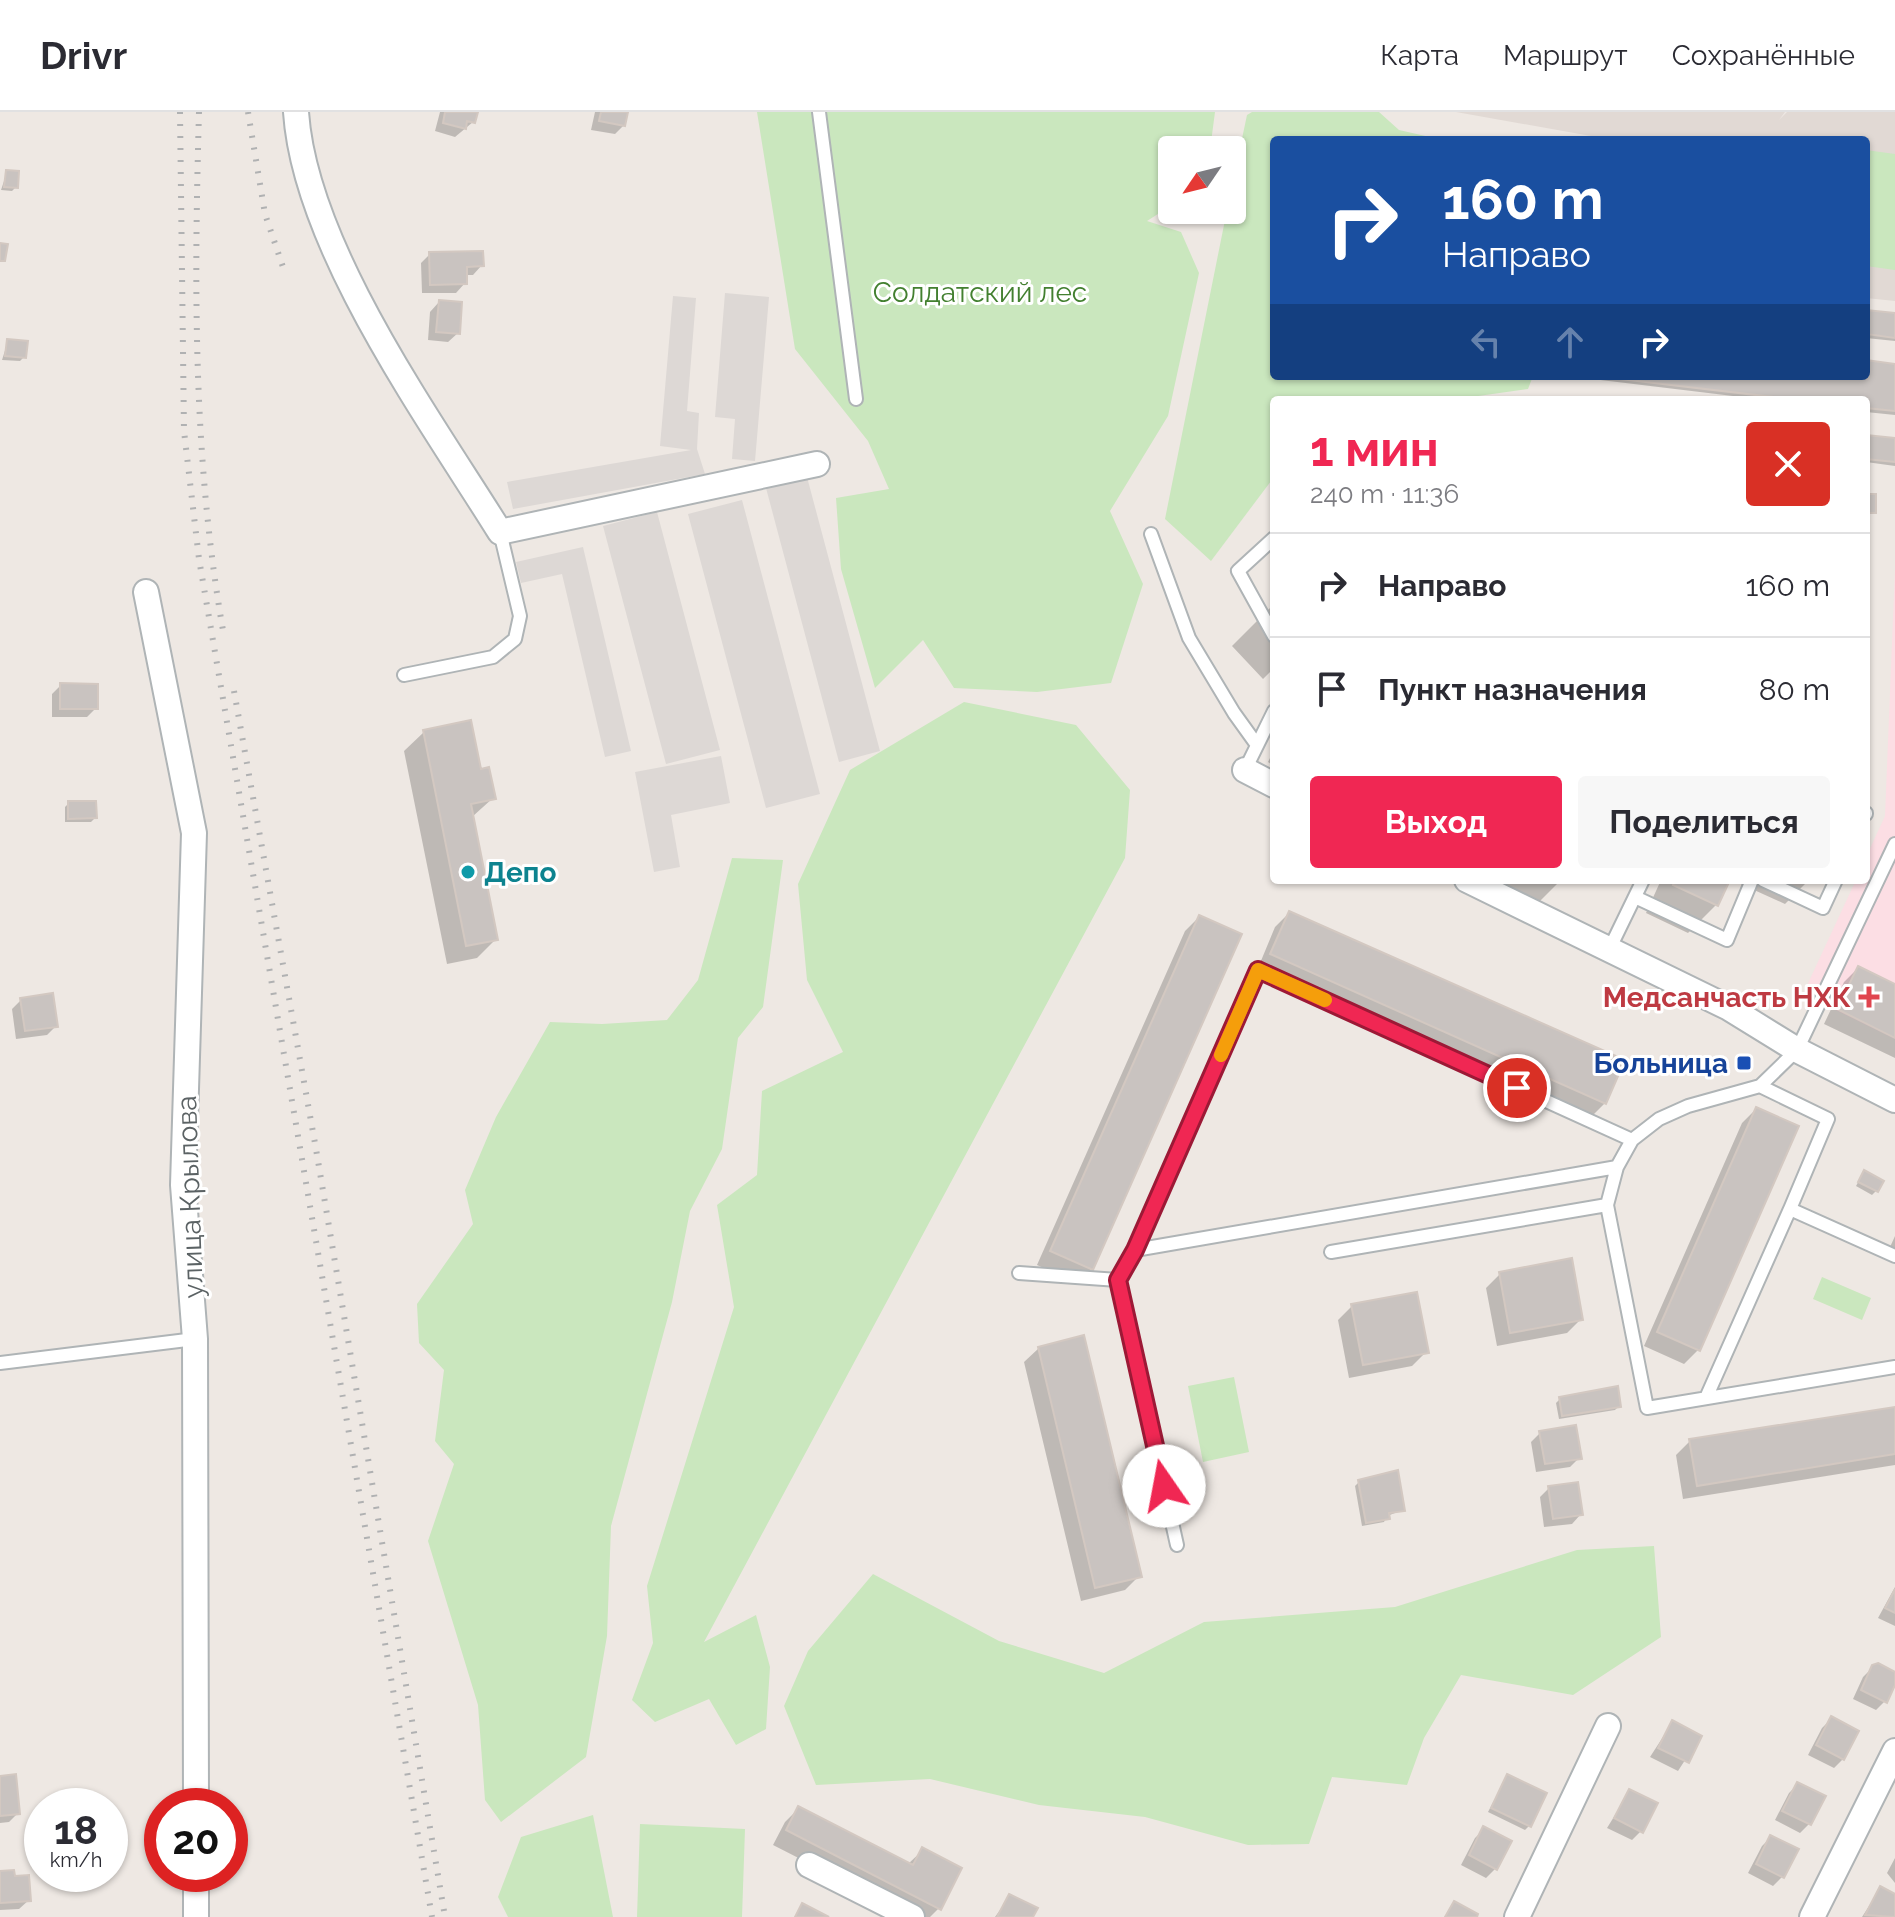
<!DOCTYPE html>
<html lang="ru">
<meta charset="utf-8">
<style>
:root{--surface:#fff;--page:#f7f7f7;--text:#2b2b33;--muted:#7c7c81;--line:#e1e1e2;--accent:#f02753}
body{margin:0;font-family:Raleway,sans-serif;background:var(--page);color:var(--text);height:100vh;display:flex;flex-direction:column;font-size:30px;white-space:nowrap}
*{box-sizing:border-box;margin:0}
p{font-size:26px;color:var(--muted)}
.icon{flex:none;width:44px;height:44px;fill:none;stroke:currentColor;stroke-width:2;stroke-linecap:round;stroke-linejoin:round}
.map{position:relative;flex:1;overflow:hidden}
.panel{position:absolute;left:1270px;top:284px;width:600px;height:488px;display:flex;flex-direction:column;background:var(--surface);border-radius:8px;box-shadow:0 2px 6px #0004}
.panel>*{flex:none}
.guide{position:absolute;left:1270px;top:24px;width:600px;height:244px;border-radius:8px;box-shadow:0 2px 6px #0004;background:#1a4fa0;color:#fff;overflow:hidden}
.needle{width:52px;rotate:235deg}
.controls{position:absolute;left:1158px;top:24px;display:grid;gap:16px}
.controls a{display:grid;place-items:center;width:88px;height:88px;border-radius:8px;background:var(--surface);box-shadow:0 2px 6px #0004;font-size:40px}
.speed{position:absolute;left:24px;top:1676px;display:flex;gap:16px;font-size:40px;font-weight:700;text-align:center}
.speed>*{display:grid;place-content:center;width:104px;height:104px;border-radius:50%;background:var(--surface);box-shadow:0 2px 6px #0004;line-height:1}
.speed small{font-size:20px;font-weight:400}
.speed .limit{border:12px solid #d22;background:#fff;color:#111}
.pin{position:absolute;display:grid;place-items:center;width:68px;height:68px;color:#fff;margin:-34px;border:4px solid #fff;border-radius:50%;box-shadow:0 2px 8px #0007}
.me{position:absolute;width:88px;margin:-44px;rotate:348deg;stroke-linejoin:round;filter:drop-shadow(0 0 6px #0008)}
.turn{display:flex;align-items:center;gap:28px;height:168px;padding:0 40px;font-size:36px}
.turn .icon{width:104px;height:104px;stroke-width:2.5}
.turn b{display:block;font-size:56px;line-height:68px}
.lanes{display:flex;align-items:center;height:76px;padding:0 40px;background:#0003;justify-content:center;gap:40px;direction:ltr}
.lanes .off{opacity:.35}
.round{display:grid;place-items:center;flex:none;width:84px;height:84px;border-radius:8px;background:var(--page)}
.headline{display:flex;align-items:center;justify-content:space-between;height:136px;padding:0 40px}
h1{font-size:48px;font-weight:700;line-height:60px;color:var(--accent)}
.button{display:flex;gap:16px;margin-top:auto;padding:16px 40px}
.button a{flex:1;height:92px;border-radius:8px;background:var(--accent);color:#fff;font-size:32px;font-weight:700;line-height:92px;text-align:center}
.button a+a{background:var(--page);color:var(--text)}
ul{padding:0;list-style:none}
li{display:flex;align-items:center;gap:24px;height:104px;padding:0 40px;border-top:2px solid var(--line)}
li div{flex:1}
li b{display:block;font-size:30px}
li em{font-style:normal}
header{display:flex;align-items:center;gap:48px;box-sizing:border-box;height:112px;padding:0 40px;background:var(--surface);border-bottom:2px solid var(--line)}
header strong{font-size:38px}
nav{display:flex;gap:44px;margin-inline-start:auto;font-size:28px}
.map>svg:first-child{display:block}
.industrial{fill:#ddd8d5}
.education{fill:#e1d9d4}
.medical{fill:#fcdee4}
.green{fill:#cae7be}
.shadow{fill:#0003}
.building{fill:#c9c3c0;stroke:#d3c8c1;stroke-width:2}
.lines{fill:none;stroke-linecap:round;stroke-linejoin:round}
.lane-casing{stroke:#afb4b6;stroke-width:16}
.street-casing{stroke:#afb4b6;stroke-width:28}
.lane{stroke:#fff;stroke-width:12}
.street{stroke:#fff;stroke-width:24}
.rail{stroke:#b0b1b2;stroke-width:6;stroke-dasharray:2 10;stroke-linecap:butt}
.route-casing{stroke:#9c1936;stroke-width:20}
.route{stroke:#f02753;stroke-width:14}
.slow{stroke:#f59e0b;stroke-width:14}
.culture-dot{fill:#0f9aa8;stroke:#fff;stroke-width:3}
.health-dot{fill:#e0444e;stroke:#fff;stroke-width:3}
.transit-dot{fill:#1a4fb4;stroke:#fff;stroke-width:3}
.labels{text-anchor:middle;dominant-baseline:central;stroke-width:6;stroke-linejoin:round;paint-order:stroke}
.park-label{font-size:28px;fill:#438030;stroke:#fff}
.culture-label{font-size:28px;font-weight:bold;fill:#0d838f;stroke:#fff;text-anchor:start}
.health-label{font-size:28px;font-weight:bold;fill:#be3a42;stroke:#fff;text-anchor:end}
.transit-label{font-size:28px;font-weight:bold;fill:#164399;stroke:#fff;text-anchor:end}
.street-label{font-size:28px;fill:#5b6264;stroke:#fff}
</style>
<header>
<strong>Drivr</strong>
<nav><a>Карта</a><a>Маршрут</a><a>Сохранённые</a></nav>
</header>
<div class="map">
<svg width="1895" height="1805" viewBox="0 0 1895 1805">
<rect width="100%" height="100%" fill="#eee8e3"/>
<path class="industrial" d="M 725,181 L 769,185 L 755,349 L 732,347 L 735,307 L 715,305 Z
M 673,184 L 696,186 L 687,299 L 699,301 L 697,337 L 705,362 L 513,397 L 507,370 L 691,338 L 660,334 Z
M 807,365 L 880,639 L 839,650 L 766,376 Z
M 742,388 L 820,682 L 766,696 L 688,402 Z
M 657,400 L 720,638 L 666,652 L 603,414 Z
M 583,435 L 631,639 L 605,645 L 562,462 L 521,471 L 516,450 Z
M 721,644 L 730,691 L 671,703 L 680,755 L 654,760 L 635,660 Z"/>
<path class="education" d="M 1456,0 L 1785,0 L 1779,8 L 1787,0 L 1895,0 L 1895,189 L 1866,186 L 1866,28 L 1667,28 L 1591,24 Z"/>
<path class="medical" d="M 1895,456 L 1895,927 L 1803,882 L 1856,768 L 1866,768 L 1866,745 L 1885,704 Z"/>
<path class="green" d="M 757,0 L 1215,0 L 1210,38 L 1172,38 L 1172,93 L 1147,109 L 1181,120 L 1199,161 L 1168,304 L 1110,399 L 1143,472 L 1111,571 L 1037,580 L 954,576 L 923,528 L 875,576 L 841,457 L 836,386 L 889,377 L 868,329 L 795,237 Z
M 1252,0 L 1379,0 L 1399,18 L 1443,28 L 1274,28 L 1274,264 L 1533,264 L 1528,277 L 1450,288 L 1274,288 L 1274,365 L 1211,449 L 1165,407 L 1227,98 L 1232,98 L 1232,74 L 1247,3 Z
M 1866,38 L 1895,42 L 1895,158 L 1866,154 Z
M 964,590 L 1076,613 L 1130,678 L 1125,746 L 704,1530 L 756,1503 L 770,1555 L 766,1617 L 736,1633 L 709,1587 L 655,1610 L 632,1588 L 653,1531 L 647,1474 L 734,1195 L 717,1093 L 757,1063 L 762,979 L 843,940 L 807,868 L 798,772 L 850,658 Z
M 732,746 L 783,748 L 763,895 L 738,926 L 722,1037 L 690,1099 L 672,1190 L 611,1414 L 607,1524 L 586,1645 L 501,1710 L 485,1688 L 478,1593 L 428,1429 L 454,1352 L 435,1329 L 444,1258 L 419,1231 L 417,1192 L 473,1112 L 465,1078 L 496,1005 L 550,910 L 602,912 L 667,908 L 698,868 Z
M 1822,1165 L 1871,1186 L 1862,1208 L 1813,1187 Z
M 1234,1265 L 1249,1340 L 1203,1350 L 1188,1274 Z
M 1654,1434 L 1661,1525 L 1573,1583 L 1461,1563 L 1424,1626 L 1407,1673 L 1332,1665 L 1309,1732 L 1248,1733 L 1145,1705 L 1039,1693 L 930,1667 L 816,1673 L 784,1594 L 808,1539 L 873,1462 L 999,1529 L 1104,1561 L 1204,1510 L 1395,1495 L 1577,1438 Z
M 593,1703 L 613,1805 L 508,1805 L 498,1785 L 521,1725 Z
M 640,1712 L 745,1717 L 742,1805 L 637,1805 Z"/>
<path class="shadow" d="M 440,0 L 476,0 L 473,10 L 455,25 L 435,19 Z
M 595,0 L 626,0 L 624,13 L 615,22 L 591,18 Z
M 7,60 L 16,75 L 12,79 L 1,78 Z
M 430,142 L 482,153 L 473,163 L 465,163 L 465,171 L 456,181 L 422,181 L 421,151 Z
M 439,190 L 458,221 L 448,230 L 428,228 L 430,200 Z
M 1866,200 L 1895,203 L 1895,229 L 1866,226 Z
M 8,229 L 24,245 L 20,249 L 2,248 Z
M 1866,250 L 1895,254 L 1895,303 L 1866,300 L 1866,288 L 1766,288 L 1584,266 L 1866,264 Z
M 1866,325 L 1895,328 L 1895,354 L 1866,350 Z
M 1274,492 L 1274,556 L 1263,567 L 1232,534 Z
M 61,573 L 96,596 L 87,605 L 52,605 L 52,582 Z
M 424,620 L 479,659 L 493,686 L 472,705 L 496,827 L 477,846 L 447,852 L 404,639 Z
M 1274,638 L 1274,654 L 1268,650 Z
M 69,691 L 95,706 L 91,710 L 65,710 L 65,695 Z
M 1496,768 L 1561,768 L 1539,790 Z
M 1661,768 L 1728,768 L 1716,793 L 1688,821 L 1646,801 Z
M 1732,768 L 1809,768 L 1785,792 Z
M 1289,801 L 1605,991 L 1591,1005 L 1258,856 L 1275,815 Z
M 1199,805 L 1091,1157 L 1077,1171 L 1037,1153 L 1185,819 Z
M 1858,856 L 1895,874 L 1895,946 L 1824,912 L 1844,870 Z
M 21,888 L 56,914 L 47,923 L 16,927 L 12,897 Z
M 1756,997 L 1698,1238 L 1684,1252 L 1644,1234 L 1742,1011 Z
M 1861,1065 L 1876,1079 L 1872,1083 L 1856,1074 Z
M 1895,1124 L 1895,1149 L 1886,1144 Z
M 1500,1162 L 1581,1207 L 1567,1221 L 1497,1234 L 1486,1176 Z
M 1352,1194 L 1426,1240 L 1412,1254 L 1349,1266 L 1338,1208 Z
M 1039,1236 L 1139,1464 L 1125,1478 L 1081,1489 L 1024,1250 Z
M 1560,1287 L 1619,1294 L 1615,1298 L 1559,1307 L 1556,1291 Z
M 1895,1297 L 1895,1353 L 1683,1387 L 1676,1343 L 1690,1329 Z
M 1540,1321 L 1579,1346 L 1570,1355 L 1536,1360 L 1531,1330 Z
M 1359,1370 L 1403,1398 L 1387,1404 L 1384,1410 L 1362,1414 L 1355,1374 Z
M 1549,1376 L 1581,1402 L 1572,1412 L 1544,1415 L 1540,1385 Z
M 1895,1475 L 1895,1514 L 1878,1506 Z
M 1873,1555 L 1895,1569 L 1885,1589 L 1876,1598 L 1853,1587 L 1863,1565 Z
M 1831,1607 L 1843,1647 L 1834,1656 L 1808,1643 L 1822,1616 Z
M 1672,1611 L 1700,1625 L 1678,1659 L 1650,1645 Z
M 1507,1664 L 1529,1714 L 1525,1718 L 1488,1700 Z
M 0,1666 L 18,1701 L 9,1710 L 0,1711 Z
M 1798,1672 L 1823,1685 L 1809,1712 L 1800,1721 L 1775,1708 L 1789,1681 Z
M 1630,1679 L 1641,1719 L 1632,1728 L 1607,1716 Z
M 799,1696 L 908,1752 L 923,1738 L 939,1796 L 930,1805 L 914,1805 L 773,1733 L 785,1710 Z
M 1484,1717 L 1495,1757 L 1486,1766 L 1461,1753 L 1475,1726 Z
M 1771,1725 L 1782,1765 L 1773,1774 L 1748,1761 L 1762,1734 Z
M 1895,1746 L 1895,1771 L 1887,1761 Z
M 0,1761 L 29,1788 L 19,1797 L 0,1798 Z
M 1880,1777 L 1895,1784 L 1895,1805 L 1862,1805 Z
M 1010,1784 L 1031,1805 L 995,1805 Z"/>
<path class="building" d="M 445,0 L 478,0 L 475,11 L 467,9 L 466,17 L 443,11 Z
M 601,0 L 628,0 L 625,14 L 599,9 Z
M 6,58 L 19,59 L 18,76 L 4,75 Z
M 0,131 L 8,132 L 5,149 L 0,149 Z
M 483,139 L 484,154 L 467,155 L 467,172 L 430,173 L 429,140 Z
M 439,188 L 462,190 L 460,222 L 436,220 Z
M 1866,198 L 1895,201 L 1895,226 L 1866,222 Z
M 7,227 L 28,229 L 26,246 L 5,244 Z
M 1866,248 L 1895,252 L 1895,299 L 1866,296 L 1866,288 L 1798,288 L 1595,264 L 1866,264 Z
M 1866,323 L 1895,326 L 1895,350 L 1866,347 Z
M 1866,382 L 1876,382 L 1876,401 L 1866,401 Z
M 60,571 L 98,572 L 98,597 L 60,597 Z
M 471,608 L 481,657 L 489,655 L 496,687 L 471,692 L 498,828 L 466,834 L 423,618 Z
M 68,689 L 96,689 L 97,706 L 68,707 Z
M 1675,768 L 1730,768 L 1718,794 L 1673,773 Z
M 1289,799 L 1625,948 L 1606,992 L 1270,842 Z
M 1199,803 L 1242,822 L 1093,1158 L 1050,1139 Z
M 1858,854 L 1895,872 L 1895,926 L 1837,897 Z
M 53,881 L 58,915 L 25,919 L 20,886 Z
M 1756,995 L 1799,1014 L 1700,1239 L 1657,1220 Z
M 1864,1058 L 1884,1069 L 1878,1080 L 1858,1070 Z
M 1572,1146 L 1583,1208 L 1510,1221 L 1499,1160 Z
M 1417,1180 L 1429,1241 L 1363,1253 L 1351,1192 Z
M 1084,1223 L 1142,1465 L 1095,1476 L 1038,1235 Z
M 1618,1274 L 1621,1295 L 1562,1304 L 1559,1285 Z
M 1895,1295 L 1895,1342 L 1697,1374 L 1689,1327 Z
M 1576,1313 L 1582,1347 L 1545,1352 L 1539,1319 Z
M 1398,1358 L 1405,1399 L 1389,1401 L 1390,1407 L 1366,1411 L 1358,1368 Z
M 1578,1370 L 1583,1403 L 1553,1407 L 1548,1374 Z
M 1895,1477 L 1895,1501 L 1885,1496 Z
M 1878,1551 L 1895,1560 L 1895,1573 L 1887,1591 L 1861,1578 L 1872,1553 Z
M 1831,1604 L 1859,1619 L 1844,1648 L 1816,1633 Z
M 1672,1608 L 1702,1624 L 1689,1651 L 1658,1636 Z
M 16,1662 L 20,1702 L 0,1704 L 0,1664 Z
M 1507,1662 L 1547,1681 L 1531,1715 L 1491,1696 Z
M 1797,1670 L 1826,1684 L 1811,1713 L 1782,1699 Z
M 1629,1677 L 1658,1691 L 1643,1721 L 1614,1706 Z
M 798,1694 L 913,1753 L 922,1735 L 962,1756 L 941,1798 L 786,1718 Z
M 1483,1714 L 1512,1729 L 1497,1758 L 1469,1743 Z
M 1770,1723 L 1799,1737 L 1784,1766 L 1756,1752 Z
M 14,1758 L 15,1764 L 29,1763 L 31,1789 L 0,1791 L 0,1759 Z
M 1880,1774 L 1895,1782 L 1895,1805 L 1865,1803 Z
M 1009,1782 L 1038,1796 L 1033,1805 L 997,1805 Z
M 1454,1789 L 1478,1802 L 1477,1805 L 1445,1805 Z
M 802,1791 L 829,1805 L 795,1805 Z"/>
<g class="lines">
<defs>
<path id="lane" d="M 819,0 L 856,287
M 1151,422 L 1189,526 L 1234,601 L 1257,633
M 1274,426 L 1238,459 L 1274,524
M 404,563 L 493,545 L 515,527 L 520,504 L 500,420
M 1245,658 L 1274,599
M 1866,701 L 1866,702
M 1763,768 L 1823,796 L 1836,768
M 1635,785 L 1727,828 L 1752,768
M 1609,838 L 1643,768
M 1760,974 L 1828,1007 L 1790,1097 L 1895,1144
M 1607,1093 L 1647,1296 L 1895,1255
M 1135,1138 L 1258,858 L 1632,1028
M 1331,1140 L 1607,1093 L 1617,1055 L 1632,1028 L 1659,1007 L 1688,994 L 1760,974 L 1797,938 L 1895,732
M 1019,1161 L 1118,1168
M 0,1251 L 195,1227
M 1706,1286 L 1790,1097
M 1177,1433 L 1118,1168 L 1135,1138 L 1617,1055"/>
<path id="street" d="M 296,0 C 305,135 429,306 500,420 L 817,352
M 146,480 L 194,721 L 183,1073 L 195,1227 L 196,1694
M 1245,658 L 1274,673
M 1467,768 L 1729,896 L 1797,938 L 1895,988
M 809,1753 L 912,1805
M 196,1762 L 196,1805
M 1517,1805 L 1608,1614
M 1812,1805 L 1895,1639"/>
</defs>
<use href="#lane" class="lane-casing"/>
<use href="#street" class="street-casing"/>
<use href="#lane" class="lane"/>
<use href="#street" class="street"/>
<path class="rail" d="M 180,0 L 184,319 L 199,447 L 432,1805
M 199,0 C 194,175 193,351 224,524
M 248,0 L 265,102 L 285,161
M 234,579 L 316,1037 L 445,1805"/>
</g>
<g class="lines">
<defs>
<path id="route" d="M 1164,1374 L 1118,1168 L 1135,1138 L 1258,858 L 1517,976"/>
</defs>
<use href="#route" class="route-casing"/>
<use href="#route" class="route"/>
<path class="slow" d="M 1221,943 L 1258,858 L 1325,888"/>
</g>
<circle class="culture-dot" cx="468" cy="760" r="8"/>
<path class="health-dot" d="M1865 873h8v8h8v8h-8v8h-8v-8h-8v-8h8z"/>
<rect class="transit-dot" x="1736" y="943" width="16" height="16" rx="4"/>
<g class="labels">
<g class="park-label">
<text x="980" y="180">Солдатский лес</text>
</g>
<g class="culture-label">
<text x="484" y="760">Депо</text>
</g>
<g class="health-label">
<text x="1851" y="885">Медсанчасть НХК</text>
</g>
<g class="transit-label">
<text x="1728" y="951">Больница</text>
</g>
<g class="street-label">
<text transform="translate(190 1085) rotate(-92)">улица Крылова</text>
</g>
</g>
</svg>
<div class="controls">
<a><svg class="needle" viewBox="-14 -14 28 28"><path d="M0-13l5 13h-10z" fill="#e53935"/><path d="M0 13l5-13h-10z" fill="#7c7c81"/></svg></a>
</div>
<div class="speed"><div>18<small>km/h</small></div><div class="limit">20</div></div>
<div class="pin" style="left:1517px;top:976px;background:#d93025"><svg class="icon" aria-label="arrive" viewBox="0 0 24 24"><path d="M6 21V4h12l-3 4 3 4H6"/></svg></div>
<svg class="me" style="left:1164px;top:1374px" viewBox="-20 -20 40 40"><circle r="19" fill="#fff"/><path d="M0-13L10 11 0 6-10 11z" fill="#f02753"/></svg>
<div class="guide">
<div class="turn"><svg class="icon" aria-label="right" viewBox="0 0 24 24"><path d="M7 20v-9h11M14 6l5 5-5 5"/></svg><div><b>160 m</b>Направо</div></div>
<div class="lanes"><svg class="icon off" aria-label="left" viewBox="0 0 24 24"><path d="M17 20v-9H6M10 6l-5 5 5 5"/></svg><svg class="icon off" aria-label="ahead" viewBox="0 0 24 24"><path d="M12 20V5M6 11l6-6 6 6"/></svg><svg class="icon" aria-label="right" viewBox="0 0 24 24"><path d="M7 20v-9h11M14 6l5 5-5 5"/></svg></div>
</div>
<section class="panel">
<div class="headline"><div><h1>1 мин</h1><p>240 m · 11:36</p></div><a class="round" style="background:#d93025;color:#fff"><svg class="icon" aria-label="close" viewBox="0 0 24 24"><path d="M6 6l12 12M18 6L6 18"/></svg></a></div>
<ul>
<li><svg class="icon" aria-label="right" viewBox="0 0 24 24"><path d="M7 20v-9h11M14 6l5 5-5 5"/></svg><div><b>Направо</b></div><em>160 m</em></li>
<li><svg class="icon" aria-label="arrive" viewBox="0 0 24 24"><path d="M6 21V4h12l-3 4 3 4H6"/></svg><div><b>Пункт назначения</b></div><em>80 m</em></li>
</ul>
<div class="button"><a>Выход</a><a>Поделиться</a></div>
</section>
</div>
